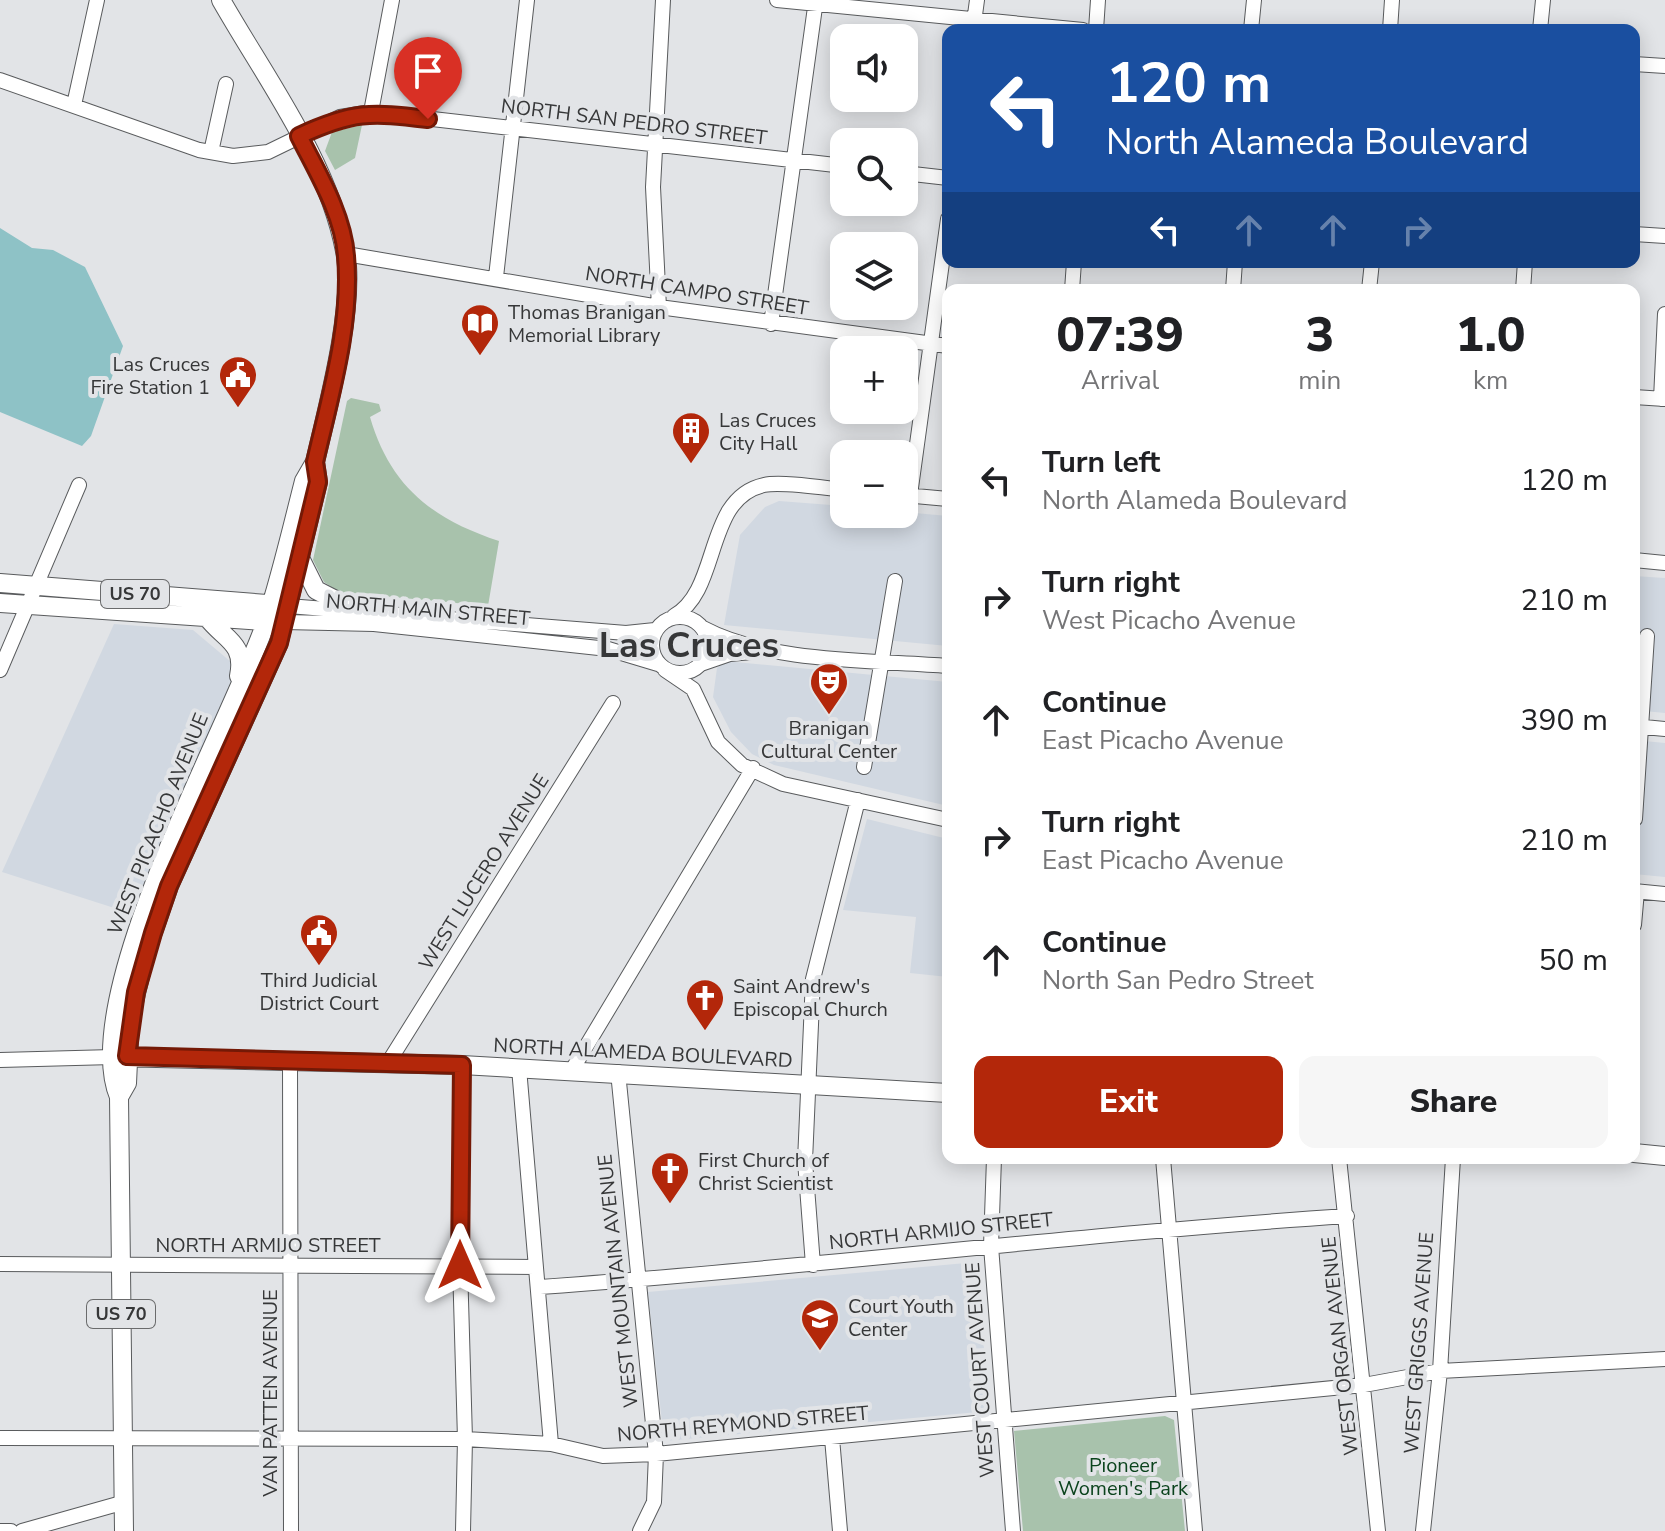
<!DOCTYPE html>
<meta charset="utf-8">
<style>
:root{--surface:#fff;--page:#f6f6f6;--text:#202124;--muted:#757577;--accent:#b3270a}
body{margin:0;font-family:"Nunito Sans",sans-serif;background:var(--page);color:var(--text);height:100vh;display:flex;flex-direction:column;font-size:30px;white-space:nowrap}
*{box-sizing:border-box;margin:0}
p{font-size:26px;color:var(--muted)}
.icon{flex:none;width:44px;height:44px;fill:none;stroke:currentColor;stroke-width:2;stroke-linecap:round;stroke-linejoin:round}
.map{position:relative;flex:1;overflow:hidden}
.side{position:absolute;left:942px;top:284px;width:698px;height:880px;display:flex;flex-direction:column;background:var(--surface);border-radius:16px;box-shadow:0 4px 20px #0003}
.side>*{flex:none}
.top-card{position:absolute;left:942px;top:24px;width:698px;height:244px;border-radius:16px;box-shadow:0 4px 20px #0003;background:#1a4fa0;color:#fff;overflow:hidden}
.buttons{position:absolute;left:830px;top:24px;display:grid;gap:16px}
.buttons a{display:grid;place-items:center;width:88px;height:88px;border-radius:16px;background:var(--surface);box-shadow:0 4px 20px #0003;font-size:40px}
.pin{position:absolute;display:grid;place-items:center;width:68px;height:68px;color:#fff;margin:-82px -34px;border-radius:50% 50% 50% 0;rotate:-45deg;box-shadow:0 0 8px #0007}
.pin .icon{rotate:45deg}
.me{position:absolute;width:88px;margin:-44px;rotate:0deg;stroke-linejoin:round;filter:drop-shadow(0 0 6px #0008)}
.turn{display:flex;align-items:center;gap:28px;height:168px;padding:0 32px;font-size:36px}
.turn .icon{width:104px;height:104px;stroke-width:2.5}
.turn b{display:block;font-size:56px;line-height:68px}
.lanes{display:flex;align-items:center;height:76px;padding:0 32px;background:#0003;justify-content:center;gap:40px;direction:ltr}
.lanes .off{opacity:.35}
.eta{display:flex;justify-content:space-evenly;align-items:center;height:136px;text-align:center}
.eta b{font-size:48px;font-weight:800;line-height:56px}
.action{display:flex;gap:16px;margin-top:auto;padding:16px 32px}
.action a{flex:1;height:92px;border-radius:16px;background:var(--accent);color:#fff;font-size:32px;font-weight:800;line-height:92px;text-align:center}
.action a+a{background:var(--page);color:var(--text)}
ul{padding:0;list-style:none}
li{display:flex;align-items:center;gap:24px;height:120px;padding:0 32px}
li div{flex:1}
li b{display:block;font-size:30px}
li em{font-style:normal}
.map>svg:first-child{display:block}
.built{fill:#d1d8e1}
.green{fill:#a8c2ac}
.water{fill:#8ec2c6}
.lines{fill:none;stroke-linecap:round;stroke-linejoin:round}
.minor-casing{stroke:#595b5d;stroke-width:16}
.major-casing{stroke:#595b5d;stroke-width:20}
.minor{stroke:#fff;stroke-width:14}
.major{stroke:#fff;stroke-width:18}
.route-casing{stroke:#741906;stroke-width:20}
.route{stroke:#b3270a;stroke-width:14}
.labels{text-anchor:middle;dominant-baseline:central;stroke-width:8;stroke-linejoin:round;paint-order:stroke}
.shield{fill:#e2e4e7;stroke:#6a6b6c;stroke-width:2}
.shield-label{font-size:18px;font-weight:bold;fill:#363738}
.street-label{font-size:20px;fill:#363738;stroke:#e2e4e7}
.poi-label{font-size:20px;fill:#363738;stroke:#e2e4e7;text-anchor:start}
.park-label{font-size:20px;fill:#0b431d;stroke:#e2e4e7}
.town-label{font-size:36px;font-weight:bold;fill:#363738;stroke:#e2e4e7}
</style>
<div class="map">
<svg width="1665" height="1531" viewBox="0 0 1665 1531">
<rect width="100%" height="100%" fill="#e2e4e7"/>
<path class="built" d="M 779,501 L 844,506 L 844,514 L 904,512 L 948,516 L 948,646 L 724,625 L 740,535 L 765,507 Z
M 1634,576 L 1665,578 L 1665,713 L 1634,710 Z
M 114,624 L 193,630 L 231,662 L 234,675 L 133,914 L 2,872 Z
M 724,661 L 948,682 L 948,806 L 774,765 L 752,754 L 731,732 L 713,697 L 717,668 Z
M 1634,740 L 1665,743 L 1665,877 L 1634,874 Z
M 867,819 L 948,839 L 948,977 L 910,973 L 916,917 L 843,910 Z
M 977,1262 L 989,1411 L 664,1441 L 648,1292 Z"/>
<path class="green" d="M 362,125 L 355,158 L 335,170 L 325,151 L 332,132 Z
M 351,398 L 379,404 L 381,411 L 370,417 C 390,486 432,519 499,541 L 488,606 L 339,592 L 324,582 L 313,560 L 347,401 Z
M 1165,1416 L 1174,1420 L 1185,1531 L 1023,1531 L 1014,1431 Z"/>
<path class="water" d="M 0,228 L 32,248 L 53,250 L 85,267 L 123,346 L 91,436 L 82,446 L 0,412 Z"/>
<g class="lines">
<defs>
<path id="minor" d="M 777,0 L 1083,30
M 973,30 L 977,0
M 1096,30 L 1098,0
M 1251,30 L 1254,0
M 1390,30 L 1392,0
M 1540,30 L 1543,0
M 1634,64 L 1665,66
M 0,80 L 199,150 L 233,156 L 268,152 L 340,117 L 371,112 L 392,0
M 74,105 L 97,0
M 371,112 L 844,166
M 211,152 L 226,84
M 904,173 L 948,178
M 1634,234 L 1665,236
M 346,254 L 659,307 L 948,346
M 496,277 L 527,0
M 1072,290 L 1074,262
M 1233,290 L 1235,262
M 1369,290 L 1372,262
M 1523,290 L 1525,262
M 659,307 L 653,187 L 663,0
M 771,324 L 816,0
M 1634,397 L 1665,399
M 1661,399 L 1665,314
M 904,495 L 948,499
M 910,495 L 948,219
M 1634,560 L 1665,563
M 288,606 L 626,633 L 655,630
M 674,616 C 721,590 704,498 764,485 C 781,481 825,488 844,490
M652 645a28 28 0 1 1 56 0a28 28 0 1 1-56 0Z
M 284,622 L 374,624 L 608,649 L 658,664
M 703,628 C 768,663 874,660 948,666
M 701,664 L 730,654 L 752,652
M 0,670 L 79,485
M 665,670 L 693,689 L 718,742 L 742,765 L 783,784 L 948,820
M 1634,726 L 1665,729
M 864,767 L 895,581
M 1635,819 L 1647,636
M 1634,891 L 1665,894
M 1634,925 L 1637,891
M 0,1060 L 113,1057
M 290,1062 L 291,1531
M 388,1063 L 613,703
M 462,1065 L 460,1265 L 465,1439 L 463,1531
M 519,1068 L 551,1444
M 572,1070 L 753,768
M 618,1072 L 656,1454 L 654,1502 L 640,1531
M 994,1158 L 991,1246 L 1013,1531
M 1163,1158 L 1195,1531
M 1339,1158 L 1378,1531
M 0,1264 L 536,1267
M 813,1265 L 805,1161 L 813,979 L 858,800
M 540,1287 C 809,1268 1077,1234 1347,1216
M 0,1438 L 465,1439 L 551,1444 L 603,1456 L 656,1454 L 1364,1385 L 1440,1371 L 1665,1359
M 832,1438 L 840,1531
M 0,1531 L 11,1531
M 22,1531 L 125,1502
M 1423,1531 L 1440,1371 L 1453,1158"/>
<path id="major" d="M 299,556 L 316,590 L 353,609
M 0,583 L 280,605
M 0,603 L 277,622
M 207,617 C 223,639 246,642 239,676
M 113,1057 L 462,1065 L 948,1093
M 119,1097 L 127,1083 L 130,1019 L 145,955 L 169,886 L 278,645 L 318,482 L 315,462
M 1634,1153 L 1665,1156
M 124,1531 L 119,1097 C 77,997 230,726 266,622 C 281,576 292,528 304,481 L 315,462 C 327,410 356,303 345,251 C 328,161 266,79 221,0"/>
</defs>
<use href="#minor" class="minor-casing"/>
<use href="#major" class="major-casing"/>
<use href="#minor" class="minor"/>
<use href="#major" class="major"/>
</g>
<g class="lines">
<defs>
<path id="route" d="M 428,119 C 370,112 353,111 299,136 C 317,172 343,214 346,256 C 352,324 330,397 315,462 L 318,482 L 279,643 L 169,886 L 153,933 L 136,992 L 127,1056 L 462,1065 L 460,1265"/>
</defs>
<use href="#route" class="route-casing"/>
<use href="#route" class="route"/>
</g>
<defs>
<symbol id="library-pin" viewBox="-11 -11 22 30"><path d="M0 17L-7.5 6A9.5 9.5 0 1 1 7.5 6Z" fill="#b3270a" stroke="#e2e4e7"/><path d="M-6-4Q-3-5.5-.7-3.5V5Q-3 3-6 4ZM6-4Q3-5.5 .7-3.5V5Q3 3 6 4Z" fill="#fff"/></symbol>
<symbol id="civic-pin" viewBox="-11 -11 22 30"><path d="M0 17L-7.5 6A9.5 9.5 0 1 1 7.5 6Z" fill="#b3270a" stroke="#e2e4e7"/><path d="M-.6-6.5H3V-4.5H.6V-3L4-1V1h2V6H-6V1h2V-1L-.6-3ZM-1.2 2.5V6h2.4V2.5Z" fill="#fff"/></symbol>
<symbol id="building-pin" viewBox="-11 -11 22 30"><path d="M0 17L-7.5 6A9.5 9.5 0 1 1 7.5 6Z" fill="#b3270a" stroke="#e2e4e7"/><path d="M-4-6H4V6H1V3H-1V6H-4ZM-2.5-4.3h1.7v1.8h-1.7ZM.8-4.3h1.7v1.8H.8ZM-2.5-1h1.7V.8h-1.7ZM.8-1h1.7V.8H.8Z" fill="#fff"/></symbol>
<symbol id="theatre-pin" viewBox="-11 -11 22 30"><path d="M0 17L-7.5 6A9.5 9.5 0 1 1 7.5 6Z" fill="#b3270a" stroke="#e2e4e7"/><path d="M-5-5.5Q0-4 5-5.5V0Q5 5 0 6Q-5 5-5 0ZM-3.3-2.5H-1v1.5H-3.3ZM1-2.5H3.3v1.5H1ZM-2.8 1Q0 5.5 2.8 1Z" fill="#fff"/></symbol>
<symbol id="church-pin" viewBox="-11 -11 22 30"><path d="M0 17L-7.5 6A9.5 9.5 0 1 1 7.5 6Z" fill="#b3270a" stroke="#e2e4e7"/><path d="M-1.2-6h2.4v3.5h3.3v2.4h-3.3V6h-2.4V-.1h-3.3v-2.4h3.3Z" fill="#fff"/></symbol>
<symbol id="school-pin" viewBox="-11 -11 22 30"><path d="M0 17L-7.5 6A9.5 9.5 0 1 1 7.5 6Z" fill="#b3270a" stroke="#e2e4e7"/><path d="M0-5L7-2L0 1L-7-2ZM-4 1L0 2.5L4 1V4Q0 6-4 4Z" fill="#fff"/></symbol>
</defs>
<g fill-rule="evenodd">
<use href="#library-pin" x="458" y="301" width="44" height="60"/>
<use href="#civic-pin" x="216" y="353" width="44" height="60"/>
<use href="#building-pin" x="669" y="409" width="44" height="60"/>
<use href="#theatre-pin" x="807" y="660" width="44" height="60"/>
<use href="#civic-pin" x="297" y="911" width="44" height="60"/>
<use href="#church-pin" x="683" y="976" width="44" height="60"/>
<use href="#church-pin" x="648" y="1149" width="44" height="60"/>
<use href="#school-pin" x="798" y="1296" width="44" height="60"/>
</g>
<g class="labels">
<g class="shield">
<rect x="101" y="580" width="68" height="28" rx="6"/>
<rect x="87" y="1300" width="68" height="28" rx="6"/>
</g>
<g class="shield-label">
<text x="135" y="594">US 70</text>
<text x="121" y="1314">US 70</text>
</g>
<g class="street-label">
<text transform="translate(634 122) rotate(7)">NORTH SAN PEDRO STREET</text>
<text transform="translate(697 291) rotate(9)">NORTH CAMPO STREET</text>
<text transform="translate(428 610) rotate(5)">NORTH MAIN STREET</text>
<text transform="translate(158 824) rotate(-68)">WEST PICACHO AVENUE</text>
<text transform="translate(484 872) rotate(-58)">WEST LUCERO AVENUE</text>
<text transform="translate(643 1053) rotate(3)">NORTH ALAMEDA BOULEVARD</text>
<text transform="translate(941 1231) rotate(-6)">NORTH ARMIJO STREET</text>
<text x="268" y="1245">NORTH ARMIJO STREET</text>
<text transform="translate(618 1281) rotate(-96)">WEST MOUNTAIN AVENUE</text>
<text transform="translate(1419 1343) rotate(-86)">WEST GRIGGS AVENUE</text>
<text transform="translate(1340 1346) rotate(-96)">WEST ORGAN AVENUE</text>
<text transform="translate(980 1370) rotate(-94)">WEST COURT AVENUE</text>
<text transform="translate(270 1393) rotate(-90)">VAN PATTEN AVENUE</text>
<text transform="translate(743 1424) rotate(-5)">NORTH REYMOND STREET</text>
</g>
<g class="poi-label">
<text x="508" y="312">Thomas Branigan<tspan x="508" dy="23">Memorial Library</tspan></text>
<text x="210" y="364" text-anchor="end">Las Cruces<tspan x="210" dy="23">Fire Station 1</tspan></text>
<text x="719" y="420">Las Cruces<tspan x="719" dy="23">City Hall</tspan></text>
<text x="829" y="728" text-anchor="middle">Branigan<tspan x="829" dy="23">Cultural Center</tspan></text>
<text x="319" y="980" text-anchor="middle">Third Judicial<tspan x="319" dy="23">District Court</tspan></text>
<text x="733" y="986">Saint Andrew's<tspan x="733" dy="23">Episcopal Church</tspan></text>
<text x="698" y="1160">First Church of<tspan x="698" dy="23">Christ Scientist</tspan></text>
<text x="848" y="1306">Court Youth<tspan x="848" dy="23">Center</tspan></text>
</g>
<g class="park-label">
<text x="1123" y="1465">Pioneer<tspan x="1123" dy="23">Women's Park</tspan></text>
</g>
<g class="town-label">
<text x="689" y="645">Las Cruces</text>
</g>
</g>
</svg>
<div class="buttons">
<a><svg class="icon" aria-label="sound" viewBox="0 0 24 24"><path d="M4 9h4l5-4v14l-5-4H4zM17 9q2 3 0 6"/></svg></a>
<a><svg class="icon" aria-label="search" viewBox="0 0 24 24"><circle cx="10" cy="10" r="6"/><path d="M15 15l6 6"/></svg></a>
<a><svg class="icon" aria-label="layers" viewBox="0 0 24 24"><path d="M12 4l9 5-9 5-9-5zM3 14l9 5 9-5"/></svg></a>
<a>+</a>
<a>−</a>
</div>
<div class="pin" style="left:428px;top:119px;background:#d93025"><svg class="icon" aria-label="arrive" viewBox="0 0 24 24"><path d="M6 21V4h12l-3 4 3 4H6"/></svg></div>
<svg class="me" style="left:460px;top:1265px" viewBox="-20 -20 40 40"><path d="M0-17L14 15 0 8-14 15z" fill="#b3270a" stroke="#fff" stroke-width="4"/></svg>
<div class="top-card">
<div class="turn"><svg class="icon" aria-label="left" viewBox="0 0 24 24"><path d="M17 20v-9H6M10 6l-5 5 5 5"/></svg><div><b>120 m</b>North Alameda Boulevard</div></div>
<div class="lanes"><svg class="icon" aria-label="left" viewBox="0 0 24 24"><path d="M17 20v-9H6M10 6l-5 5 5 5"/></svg><svg class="icon off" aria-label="ahead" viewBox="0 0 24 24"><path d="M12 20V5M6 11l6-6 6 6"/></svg><svg class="icon off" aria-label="ahead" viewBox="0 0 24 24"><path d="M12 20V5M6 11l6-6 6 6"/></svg><svg class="icon off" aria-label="right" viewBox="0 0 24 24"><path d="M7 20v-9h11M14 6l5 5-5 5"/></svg></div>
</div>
<section class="side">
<div class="eta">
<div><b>07:39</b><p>Arrival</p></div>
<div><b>3</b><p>min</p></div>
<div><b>1.0</b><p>km</p></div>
</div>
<ul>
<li><svg class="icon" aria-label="left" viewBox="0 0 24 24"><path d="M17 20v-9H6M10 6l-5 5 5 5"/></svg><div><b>Turn left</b><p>North Alameda Boulevard</p></div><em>120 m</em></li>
<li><svg class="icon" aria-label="right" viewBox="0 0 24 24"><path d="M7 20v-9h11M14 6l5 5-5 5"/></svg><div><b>Turn right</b><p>West Picacho Avenue</p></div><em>210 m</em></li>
<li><svg class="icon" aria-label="ahead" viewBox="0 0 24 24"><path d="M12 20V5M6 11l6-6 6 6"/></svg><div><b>Continue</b><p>East Picacho Avenue</p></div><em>390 m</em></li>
<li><svg class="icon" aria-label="right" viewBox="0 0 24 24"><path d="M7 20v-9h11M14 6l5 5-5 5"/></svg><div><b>Turn right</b><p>East Picacho Avenue</p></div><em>210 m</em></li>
<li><svg class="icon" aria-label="ahead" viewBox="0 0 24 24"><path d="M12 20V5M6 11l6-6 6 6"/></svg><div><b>Continue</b><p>North San Pedro Street</p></div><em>50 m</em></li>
</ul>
<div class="action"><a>Exit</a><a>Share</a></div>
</section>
</div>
